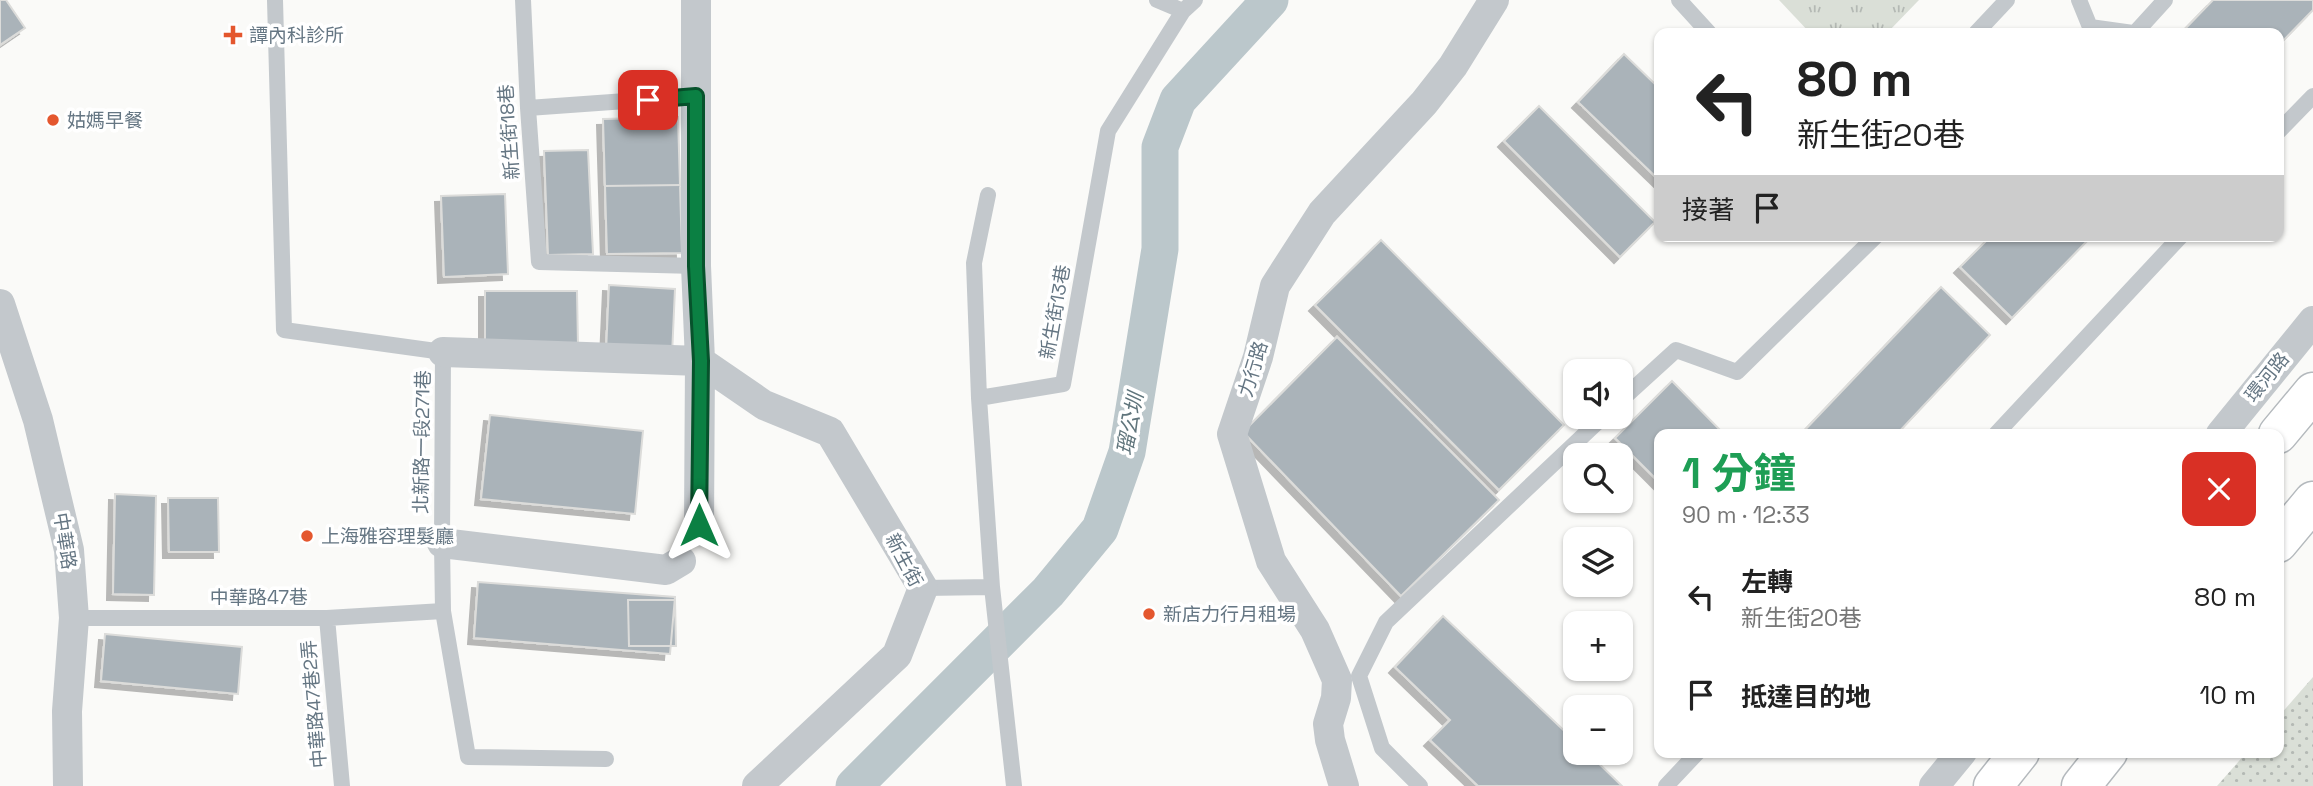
<!DOCTYPE html>
<html lang="zh-TW">
<meta charset="utf-8">
<style>
:root{--surface:#fff;--page:#f6f6f6;--text:#222;--muted:#767676}
body{margin:0;font-family:"Space Grotesk","Noto Sans TC",sans-serif;background:var(--page);color:var(--text);height:100vh;display:flex;flex-direction:column;font-size:26px;white-space:nowrap}
*{box-sizing:border-box;margin:0}
p{font-size:23px;color:var(--muted)}
.icon{flex:none;width:38px;height:38px;fill:none;stroke:currentColor;stroke-width:2;stroke-linecap:round;stroke-linejoin:round}
.map{position:relative;flex:1;overflow:hidden}
.sheet{position:absolute;left:1654px;top:429px;width:630px;height:329px;display:flex;flex-direction:column;background:var(--surface);border-radius:14px;box-shadow:0 2px 5px #0004}
.sheet>*{flex:none}
.guide{position:absolute;left:1654px;top:28px;width:630px;height:214px;border-radius:14px;box-shadow:0 2px 5px #0004;background:#fff;color:var(--text);overflow:hidden}
.fabs{position:absolute;left:1563px;top:359px;display:grid;gap:14px}
.fabs a{display:grid;place-items:center;width:70px;height:70px;border-radius:14px;background:var(--surface);box-shadow:0 2px 5px #0004;font-size:35px}
.pin{position:absolute;display:grid;place-items:center;width:60px;height:60px;color:#fff;margin:-30px;border-radius:14px;box-shadow:0 4px 10px #0006}
.me{position:absolute;width:77px;margin:-38px;rotate:0deg;stroke-linejoin:round;filter:drop-shadow(0 0 5px #0008)}
.turn{display:flex;align-items:center;gap:24px;height:147px;padding:0 28px;font-size:32px}
.turn .icon{width:91px;height:91px;stroke-width:2.5}
.turn b{display:block;font-size:49px;line-height:60px}
.then{display:flex;align-items:center;height:66px;padding:0 28px;background:#0003;gap:14px;font-size:26px}
.round{display:grid;place-items:center;flex:none;width:74px;height:74px;border-radius:14px;background:var(--page)}
.summary{display:flex;align-items:center;justify-content:space-between;height:119px;padding:0 28px}
h1{font-size:42px;font-weight:700;line-height:52px;color:#1e9e55}
ul{padding:0;list-style:none}
li{display:flex;align-items:center;gap:21px;height:98px;padding:0 28px}
li div{flex:1}
li b{display:block;font-size:26px}
li em{font-style:normal}
.map>svg:first-child{display:block}
.grass{fill:url(#grass-tufts)}
.park{fill:url(#park-dots)}
.lines{fill:none;stroke-linecap:round;stroke-linejoin:round}
.canal{stroke:#bbc7cb;stroke-width:37}
.building{fill:#aab3b9;stroke:#dcdcda;stroke-width:2;filter:url(#shadow)}
.highway-casing{stroke:#b4b9bd;stroke-width:41}
.lane{stroke:#c3c8cc;stroke-width:16}
.street{stroke:#c3c8cc;stroke-width:30}
.highway{stroke:#fff;stroke-width:38}
.route-casing{stroke:#07532c;stroke-width:18}
.route{stroke:#0b8043;stroke-width:12}
.poi-dot{fill:#e4572e;stroke:#fff;stroke-width:2.5}
.labels{text-anchor:middle;dominant-baseline:central;stroke-width:7;stroke-linejoin:round;paint-order:stroke}
.poi-label{font-size:19px;fill:#657683;stroke:#fff;text-anchor:start}
.street-label{font-size:19px;fill:#657683;stroke:#fff}
.water-label{font-size:21px;font-style:italic;fill:#60757c;stroke:#fff}
</style>
<div class="map">
<svg width="2313" height="786" viewBox="0 0 2313 786">
<defs>
<pattern id="grass-tufts" width="24" height="20" patternUnits="userSpaceOnUse" patternTransform="scale(1.75)"><rect width="24" height="20" fill="#dadfd7"/><path d="M3 7l-1-3M5 7V3M7 7l1-3M15 17l-1-3M17 17v-4M19 17l1-3" fill="none" stroke="#b4b9b4"/></pattern>
<pattern id="park-dots" width="8" height="8" patternUnits="userSpaceOnUse" patternTransform="scale(1.75)"><rect width="8" height="8" fill="#dadfd7"/><path d="M2 2h.1M6 6h.1" fill="none" stroke="#b4b9b4" stroke-width="1.8" stroke-linecap="round"/></pattern>
<filter id="shadow"><feDropShadow dx="-6" dy="6" stdDeviation="0" flood-color="#0004"/></filter>
</defs>
<rect width="100%" height="100%" fill="#fafaf8"/>
<path class="grass" d="M 1779,0 L 1919,0 L 1887,33 L 1810,33 Z"/>
<path class="park" d="M 2313,677 L 2313,786 L 2217,786 L 2246,753 L 2278,752 L 2279,716 Z"/>
<g class="lines">
<path class="canal" d="M 854,786 L 1048,592 L 1100,529 L 1127,452 L 1160,249 L 1160,147 L 1178,100 L 1270,0"/>
</g>
<path class="building" d="M 0,0 L 6,0 L 25,28 L 0,45 Z
M 2213,0 L 2313,0 L 2313,10 L 2278,46 L 2278,33 L 2181,33 Z
M 1624,54 L 1659,88 L 1659,180 L 1578,102 Z
M 1539,106 L 1655,222 L 1620,257 L 1504,141 Z
M 678,117 L 680,185 L 605,186 L 603,119 Z
M 588,150 L 593,254 L 548,255 L 544,151 Z
M 680,185 L 682,253 L 607,254 L 605,186 Z
M 505,194 L 508,274 L 444,277 L 441,196 Z
M 1991,236 L 2092,236 L 2012,318 L 1960,267 Z
M 1381,240 L 1564,425 L 1499,490 L 1315,305 Z
M 609,285 L 675,289 L 672,355 L 606,352 Z
M 1941,287 L 1990,335 L 1897,434 L 1801,434 Z
M 485,291 L 577,291 L 578,346 L 485,346 Z
M 1337,337 L 1499,500 L 1401,596 L 1243,432 Z
M 1672,381 L 1724,434 L 1659,434 L 1659,482 L 1615,438 Z
M 490,415 L 643,431 L 635,514 L 481,499 Z
M 115,494 L 156,496 L 154,595 L 113,594 Z
M 168,498 L 218,498 L 219,552 L 169,552 Z
M 478,582 L 675,597 L 670,654 L 474,638 Z
M 628,600 L 675,600 L 676,646 L 629,646 Z
M 1443,616 L 1575,741 L 1575,752 L 1587,752 L 1622,786 L 1478,786 L 1430,740 L 1450,720 L 1395,667 Z
M 105,634 L 242,647 L 238,694 L 101,681 Z"/>
<g class="lines">
<defs>
<path id="highway" d="M 2278,434 L 2313,392
M 2278,543 L 2313,501
M 1993,786 L 2020,752
M 2081,786 L 2108,752"/>
</defs>
<use href="#highway" class="highway-casing"/>
<path class="lane" d="M 275,0 L 284,330 L 443,352 L 442,543 L 443,611 L 468,757 L 606,759
M 523,0 L 528,108 L 539,262 L 696,266
M 1157,0 L 1183,11
M 1679,0 L 1709,33
M 2079,0 L 2090,27 L 2133,33
M 1976,33 L 2007,0
M 2135,33 L 2165,0
M 528,108 L 696,96
M 2278,132 L 2313,96
M 979,398 L 974,263 L 988,195
M 1620,401 L 1676,350 L 1737,372 L 1876,236
M 1996,434 L 2181,236
M 923,588 L 992,587
M 74,618 L 327,618 L 443,611
M 327,618 L 342,786
M 1014,786 L 992,587 L 979,398 L 1063,384 L 1108,131 L 1183,11 L 1195,0
M 1420,786 L 1382,748 L 1359,676 L 1386,622 L 1604,416
M 1666,786 L 1698,752"/>
<path class="street" d="M 696,0 L 696,266 L 700,361 L 699,525
M 0,304 L 38,420 L 69,550 L 74,618 L 67,711 L 68,786
M 443,352 L 700,361 L 764,405 L 830,432 L 923,588 L 897,655 L 757,786
M 2221,434 L 2313,321
M 442,543 L 666,570 L 681,561
M 1344,786 L 1330,740 L 1328,724 L 1336,698 L 1337,680 L 1315,630 L 1271,561 L 1232,434 L 1258,357 L 1275,286 L 1322,213 L 1424,103 L 1453,66 L 1494,0
M 1934,786 L 1962,752"/>
<use href="#highway" class="highway"/>
</g>
<g class="lines">
<defs>
<path id="route" d="M 648,100 L 696,96 L 696,266 L 701,361 L 699,525"/>
</defs>
<use href="#route" class="route-casing"/>
<use href="#route" class="route"/>
</g>
<g class="poi-dot">
<path d="M229.5 24.5h7v7h7v7h-7v7h-7v-7h-7v-7h7z"/>
<circle cx="53" cy="120" r="7"/>
<circle cx="307" cy="536" r="7"/>
<circle cx="1149" cy="614" r="7"/>
</g>
<g class="labels">
<g class="poi-label">
<text x="249" y="35">譚內科診所</text>
<text x="67" y="120">姑媽早餐</text>
<text x="321" y="536">上海雅容理髮廳</text>
<text x="1163" y="614">新店力行月租場</text>
</g>
<g class="street-label">
<text transform="translate(509 132) rotate(-94)">新生街18巷</text>
<text transform="translate(1055 312) rotate(-80)">新生街13巷</text>
<text transform="translate(1253 369) rotate(-73)">力行路</text>
<text transform="translate(2267 377) rotate(-51)">環河路</text>
<text transform="translate(422 442) rotate(-89)">北新路一段271巷</text>
<text transform="translate(65 541) rotate(81)">中華路</text>
<text transform="translate(904 560) rotate(62)">新生街</text>
<text x="259" y="597">中華路47巷</text>
<text transform="translate(314 704) rotate(-95)">中華路47巷2弄</text>
</g>
<g class="water-label">
<text transform="translate(1130 424) rotate(-79)">瑠公圳</text>
</g>
</g>
</svg>
<div class="fabs">
<a><svg class="icon" aria-label="sound" viewBox="0 0 24 24"><path d="M4 9h4l5-4v14l-5-4H4zM17 9q2 3 0 6"/></svg></a>
<a><svg class="icon" aria-label="search" viewBox="0 0 24 24"><circle cx="10" cy="10" r="6"/><path d="M15 15l6 6"/></svg></a>
<a><svg class="icon" aria-label="layers" viewBox="0 0 24 24"><path d="M12 4l9 5-9 5-9-5zM3 14l9 5 9-5"/></svg></a>
<a>+</a>
<a>−</a>
</div>
<div class="pin" style="left:648px;top:100px;background:#d93025"><svg class="icon" aria-label="arrive" viewBox="0 0 24 24"><path d="M6 21V4h12l-3 4 3 4H6"/></svg></div>
<svg class="me" style="left:699px;top:525px" viewBox="-20 -20 40 40"><path d="M0-17L14 15 0 8-14 15z" fill="#0b8043" stroke="#fff" stroke-width="4"/></svg>
<div class="guide">
<div class="turn"><svg class="icon" aria-label="left" viewBox="0 0 24 24"><path d="M17 20v-9H6M10 6l-5 5 5 5"/></svg><div><b>80 m</b>新生街20巷</div></div>
<div class="then">接著<svg class="icon" aria-label="arrive" viewBox="0 0 24 24"><path d="M6 21V4h12l-3 4 3 4H6"/></svg></div>
</div>
<section class="sheet">
<div class="summary"><div><h1>1 分鐘</h1><p>90 m · 12:33</p></div><a class="round" style="background:#d93025;color:#fff"><svg class="icon" aria-label="close" viewBox="0 0 24 24"><path d="M6 6l12 12M18 6L6 18"/></svg></a></div>
<ul>
<li><svg class="icon" aria-label="left" viewBox="0 0 24 24"><path d="M17 20v-9H6M10 6l-5 5 5 5"/></svg><div><b>左轉</b><p>新生街20巷</p></div><em>80 m</em></li>
<li><svg class="icon" aria-label="arrive" viewBox="0 0 24 24"><path d="M6 21V4h12l-3 4 3 4H6"/></svg><div><b>抵達目的地</b></div><em>10 m</em></li>
</ul>
</section>
</div>
